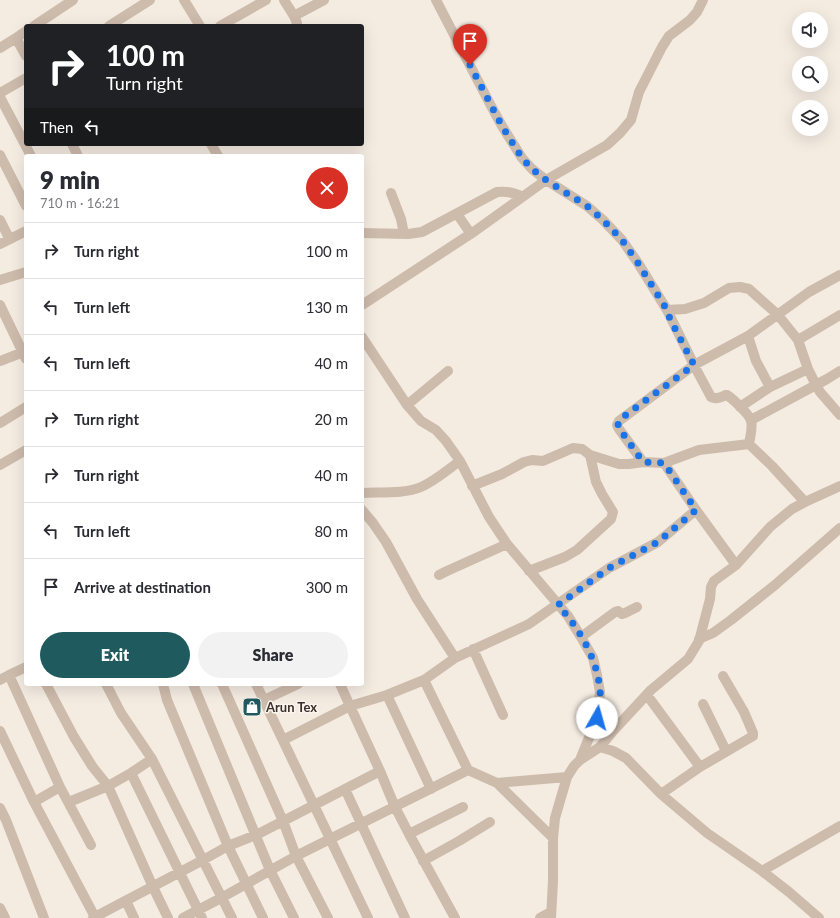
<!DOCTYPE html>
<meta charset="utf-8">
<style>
:root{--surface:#fff;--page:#f2f2f3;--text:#2b2b33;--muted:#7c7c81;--line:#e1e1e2;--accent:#1f5a5e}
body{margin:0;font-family:Lato,sans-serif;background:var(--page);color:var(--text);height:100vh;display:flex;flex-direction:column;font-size:15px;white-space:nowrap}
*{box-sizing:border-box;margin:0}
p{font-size:13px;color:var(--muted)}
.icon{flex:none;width:22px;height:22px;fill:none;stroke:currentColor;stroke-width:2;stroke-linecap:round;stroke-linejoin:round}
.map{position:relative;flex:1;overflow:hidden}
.details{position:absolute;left:24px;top:154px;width:340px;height:532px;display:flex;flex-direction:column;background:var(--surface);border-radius:4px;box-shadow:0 4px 16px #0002}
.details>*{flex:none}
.banner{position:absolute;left:24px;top:24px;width:340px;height:122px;border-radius:4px;box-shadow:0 4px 16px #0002;background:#202124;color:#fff;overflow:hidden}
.buttons{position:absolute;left:792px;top:12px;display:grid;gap:8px}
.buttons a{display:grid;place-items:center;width:36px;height:36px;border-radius:50%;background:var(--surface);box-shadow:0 4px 16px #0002;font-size:20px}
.pin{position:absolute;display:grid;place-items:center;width:34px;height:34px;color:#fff;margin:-41px -17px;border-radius:50% 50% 50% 0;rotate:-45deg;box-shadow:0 0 4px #0007}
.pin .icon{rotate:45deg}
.me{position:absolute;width:44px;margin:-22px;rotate:7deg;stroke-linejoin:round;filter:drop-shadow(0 0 3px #0008)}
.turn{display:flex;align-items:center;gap:14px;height:84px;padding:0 16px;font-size:18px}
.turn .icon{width:52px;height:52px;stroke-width:2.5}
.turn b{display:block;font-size:28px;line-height:34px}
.then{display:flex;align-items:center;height:38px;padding:0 16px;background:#0003;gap:8px;font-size:15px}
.round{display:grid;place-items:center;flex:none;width:42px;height:42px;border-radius:21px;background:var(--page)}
.overview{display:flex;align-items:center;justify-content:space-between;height:68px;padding:0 16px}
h1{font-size:24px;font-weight:800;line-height:30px}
.action{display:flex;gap:8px;margin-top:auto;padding:8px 16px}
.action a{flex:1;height:46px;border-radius:24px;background:var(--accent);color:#fff;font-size:16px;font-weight:800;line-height:46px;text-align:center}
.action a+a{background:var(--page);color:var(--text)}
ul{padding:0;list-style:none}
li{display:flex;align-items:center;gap:12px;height:56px;padding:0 16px;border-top:1px solid var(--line)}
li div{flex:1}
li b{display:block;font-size:15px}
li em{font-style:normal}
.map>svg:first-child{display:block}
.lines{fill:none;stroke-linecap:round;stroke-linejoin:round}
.minor{stroke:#cdbbac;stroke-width:10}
.route{stroke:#1a73e8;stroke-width:7;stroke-dasharray:0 12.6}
.labels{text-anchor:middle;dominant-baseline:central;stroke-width:3;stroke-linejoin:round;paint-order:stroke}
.poi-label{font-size:13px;font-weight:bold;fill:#3b302b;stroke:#fbf5ee;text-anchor:start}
</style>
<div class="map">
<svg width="840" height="918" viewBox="0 0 840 918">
<rect width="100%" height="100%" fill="#f4ebe1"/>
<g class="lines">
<path class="minor" d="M 184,0 L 200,26
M 284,0 L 294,16 L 297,23 L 296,26
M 436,0 L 490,104 L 502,126 L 522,158 L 532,169 L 546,180 L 587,206 L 603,220 L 622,240 L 638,263 L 667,310 L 696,369 L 711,397 C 717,400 721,397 726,395 L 727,395 C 733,399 750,415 751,421 C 753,428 750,437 749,444
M 294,16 L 324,0
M 34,26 L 73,0
M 109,26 L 150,0
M 220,26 L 266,0
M 16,38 L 26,31
M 0,48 L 16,38 L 26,56
M 0,93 L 26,78
M 0,97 L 31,156
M 72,144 L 78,156
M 211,144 L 218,156
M 0,155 L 26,206
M 391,193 L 401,219 L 404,234
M 457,214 L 471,234
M 0,220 L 9,238
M 362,233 L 408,234 L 422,232 L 497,192 C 507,191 514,192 522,197
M 0,244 L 26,231
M 0,280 L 26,272
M 0,305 L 26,359
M 362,305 L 475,231 L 546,180 L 607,145 L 620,133 L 631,120 L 639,92 L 662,47 L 669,36 L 690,20 L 697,12 L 703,0
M 667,310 L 685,309 L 704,303 L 729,288 L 740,287 L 749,289 L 778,315 L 798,340 L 808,369 L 816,385 L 820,392 L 840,415
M 748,336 L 756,361 L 770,387
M 362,337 L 407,405 L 421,421 L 436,430 L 446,441 L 460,461 L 489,517 L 507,544 L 568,616 L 581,637 L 593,658 L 597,675 L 600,692 L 597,718 L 580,760
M 798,340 L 840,315
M 0,361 L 26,351
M 407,405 L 448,371
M 740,407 L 770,387 L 808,369
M 751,420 L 827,379 L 840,371
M 0,423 L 26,407
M 643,462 L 619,429 L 617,425 L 619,421 L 694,365 L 748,336 L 809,292 L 840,275
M 664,463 L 696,510 L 736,565
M 0,465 L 26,450
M 472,486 L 502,474 L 524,462 L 532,460 L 543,461 L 573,448 L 582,449 L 590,455 L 619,464 L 629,464 L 643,462 L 664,463 L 699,450 L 749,444 L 772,466 L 805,502
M 362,493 C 381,492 404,494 421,487 C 435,481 447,470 460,461
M 362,510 L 373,523 L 386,542 L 417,599 L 455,658
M 529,571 L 565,557 L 577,550 L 611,519 L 613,512 L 602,494 L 596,482 L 590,455
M 439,575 L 447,571 L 507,544
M 581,637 L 615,612 L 618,611 L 622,614 L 625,613 L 637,607
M 699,639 L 713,633 L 731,620 L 775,585 L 840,528
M 473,649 L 503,715
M 9,675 L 60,787 L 34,802
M 0,680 L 9,675 L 26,667
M 424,680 L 455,658 L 529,624 L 609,568 L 658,542 L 696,510
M 46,684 L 74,737 L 92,766 L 108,786 L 153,887 L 168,918
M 106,684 L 121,713 L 152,759 L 232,918
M 163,684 L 167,700 L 228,846 L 263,918
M 193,684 L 270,870 L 294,918
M 222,684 L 283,821 L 296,856 L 328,918
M 256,684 L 368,918
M 387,695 L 431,789
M 647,695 L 700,767
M 264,700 L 298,684
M 703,704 L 726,751
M 0,731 L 34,802 L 95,917
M 283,740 L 350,706 L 340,684
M 600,747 L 613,731 L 651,690 L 688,659 L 699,641 L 710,599 L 711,587 L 714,581 L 736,565 L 770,527 L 792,509 L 805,502 L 840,486
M 380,771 L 350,706 L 387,695 L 424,680 L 468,770
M 131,773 L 202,918
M 497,783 L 567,777
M 60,787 L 91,845
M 345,789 L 405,918
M 661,794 L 700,767 L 753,736 L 753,733 L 744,712 L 723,676
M 69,802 L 108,786 L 131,773 L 152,759
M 0,808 L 6,820 L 44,918
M 409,834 L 463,807
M 423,861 L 459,841 L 490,822
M 762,871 L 840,826
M 126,901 L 134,918
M 0,908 L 5,918
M 93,918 L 203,860 L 228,846 L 256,835 L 380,771 L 395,807 L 409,834 L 455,918
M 183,918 L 221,898 L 296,856 L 468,770 L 497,783 L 553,838
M 540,918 L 551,912
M 551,918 L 553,881 L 553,838 L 555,818 L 567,777 L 574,766 L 580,760 L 600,747 L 613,751 L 626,758 L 661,794 L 707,833 L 762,871 L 789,892 L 819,918"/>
</g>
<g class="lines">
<path class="route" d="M 470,65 L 502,126 L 522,158 L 532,169 L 546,180 L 587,206 L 603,220 L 622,240 L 638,263 L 667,310 L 670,319 L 694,365 L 619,420 L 618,425 L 619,428 L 643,462 L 664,463 L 696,510 L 658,542 L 609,568 L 558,605 C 579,628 597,658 600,690 C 601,699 598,709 597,718"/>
</g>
<defs>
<symbol id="shop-square" viewBox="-11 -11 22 22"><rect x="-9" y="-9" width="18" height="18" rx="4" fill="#1f5a5e" stroke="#fbf5ee"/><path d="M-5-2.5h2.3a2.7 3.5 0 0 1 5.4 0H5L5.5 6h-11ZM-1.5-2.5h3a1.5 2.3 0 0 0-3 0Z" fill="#fff"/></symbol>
</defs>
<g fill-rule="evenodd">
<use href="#shop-square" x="241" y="696" width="22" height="22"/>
</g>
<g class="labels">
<g class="poi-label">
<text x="266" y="707">Arun Tex</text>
</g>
</g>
</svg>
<div class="buttons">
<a><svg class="icon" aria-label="sound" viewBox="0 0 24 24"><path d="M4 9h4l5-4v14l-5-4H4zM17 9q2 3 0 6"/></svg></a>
<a><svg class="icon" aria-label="search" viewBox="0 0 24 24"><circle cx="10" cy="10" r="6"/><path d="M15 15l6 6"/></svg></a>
<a><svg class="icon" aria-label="layers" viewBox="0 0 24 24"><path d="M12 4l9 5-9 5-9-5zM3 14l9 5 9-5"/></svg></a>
</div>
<div class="pin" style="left:470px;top:65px;background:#d93025"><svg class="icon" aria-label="arrive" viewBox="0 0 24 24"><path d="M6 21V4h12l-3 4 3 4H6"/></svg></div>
<svg class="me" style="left:597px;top:718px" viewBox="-20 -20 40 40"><circle r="19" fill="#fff"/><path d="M0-13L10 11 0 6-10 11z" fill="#1a73e8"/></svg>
<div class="banner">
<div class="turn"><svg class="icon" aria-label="right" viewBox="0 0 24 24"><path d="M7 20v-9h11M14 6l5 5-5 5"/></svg><div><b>100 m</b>Turn right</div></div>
<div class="then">Then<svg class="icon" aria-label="left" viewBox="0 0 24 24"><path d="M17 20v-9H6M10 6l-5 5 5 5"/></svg></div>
</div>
<section class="details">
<div class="overview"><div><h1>9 min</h1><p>710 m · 16:21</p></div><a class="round" style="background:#d93025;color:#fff"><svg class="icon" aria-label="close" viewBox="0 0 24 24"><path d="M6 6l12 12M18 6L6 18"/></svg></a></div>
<ul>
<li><svg class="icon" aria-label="right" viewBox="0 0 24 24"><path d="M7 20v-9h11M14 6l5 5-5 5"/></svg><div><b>Turn right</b></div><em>100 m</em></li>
<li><svg class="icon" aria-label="left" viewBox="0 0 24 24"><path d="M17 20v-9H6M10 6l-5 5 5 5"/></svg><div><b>Turn left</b></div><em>130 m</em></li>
<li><svg class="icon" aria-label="left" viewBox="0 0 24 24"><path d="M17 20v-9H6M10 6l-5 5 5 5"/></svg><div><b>Turn left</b></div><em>40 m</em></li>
<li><svg class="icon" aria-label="right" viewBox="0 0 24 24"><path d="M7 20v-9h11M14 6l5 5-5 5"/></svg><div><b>Turn right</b></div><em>20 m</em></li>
<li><svg class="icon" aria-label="right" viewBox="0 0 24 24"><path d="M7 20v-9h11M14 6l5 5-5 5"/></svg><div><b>Turn right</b></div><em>40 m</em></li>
<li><svg class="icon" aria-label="left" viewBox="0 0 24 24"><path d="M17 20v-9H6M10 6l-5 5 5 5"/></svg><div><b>Turn left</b></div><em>80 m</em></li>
<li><svg class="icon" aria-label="arrive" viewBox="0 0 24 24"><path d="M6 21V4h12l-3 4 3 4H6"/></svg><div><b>Arrive at destination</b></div><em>300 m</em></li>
</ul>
<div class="action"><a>Exit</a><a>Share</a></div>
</section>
</div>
